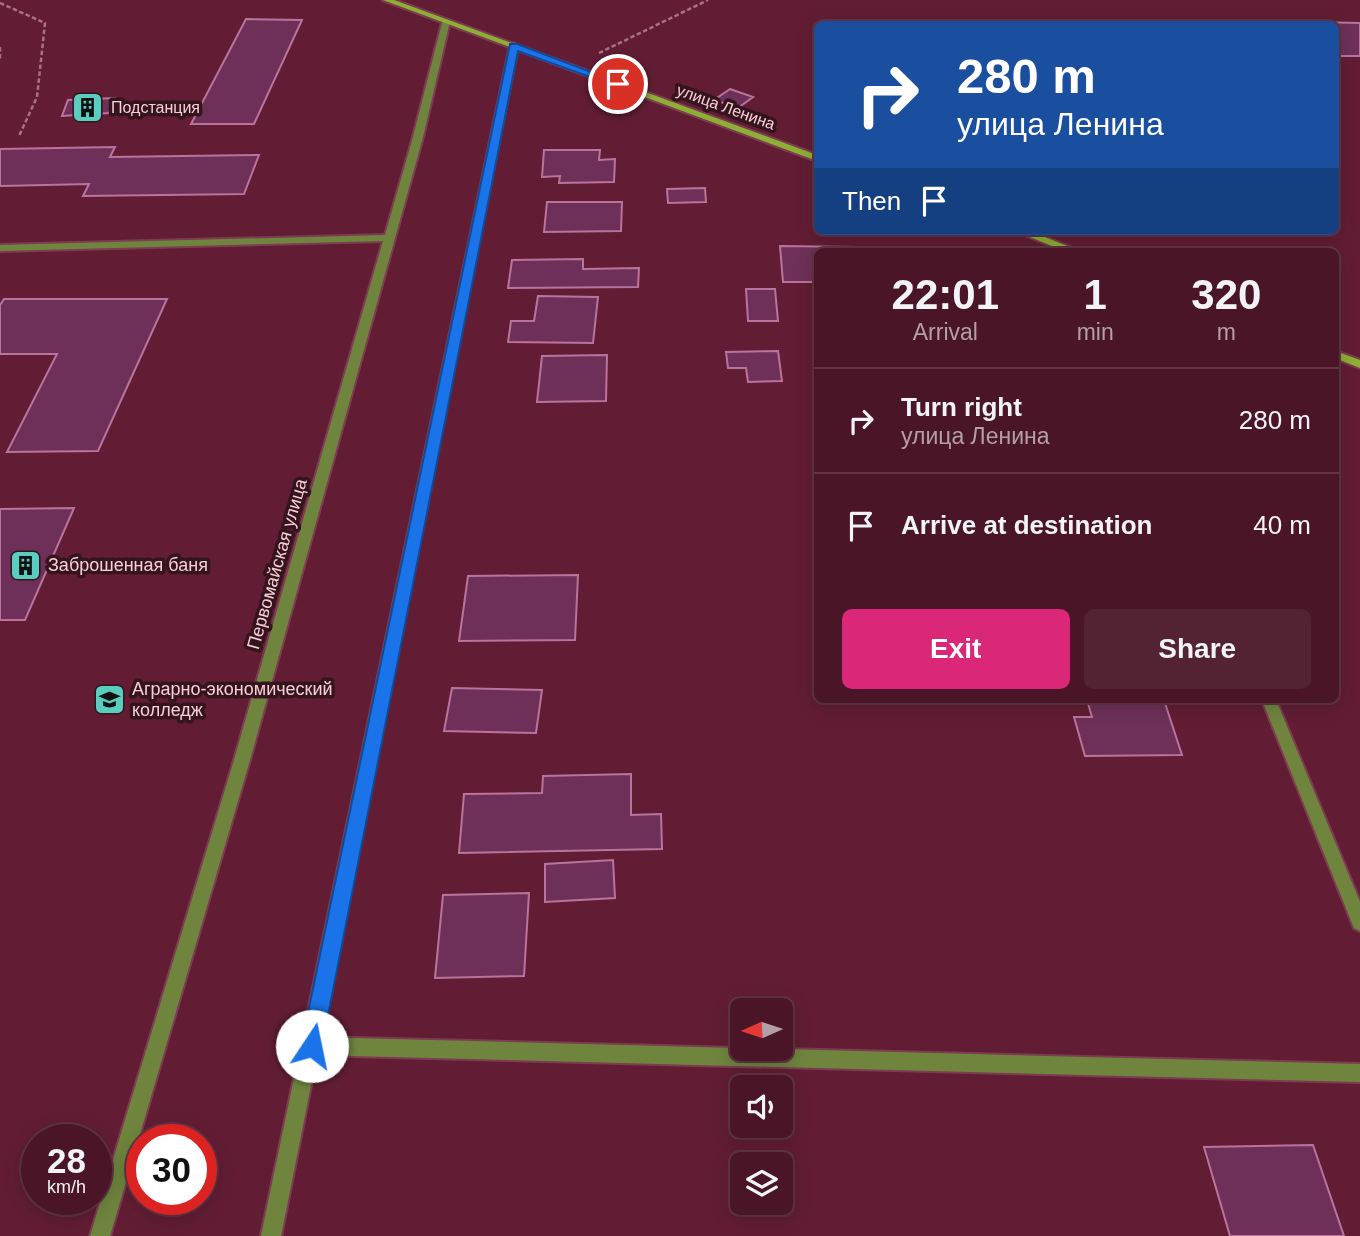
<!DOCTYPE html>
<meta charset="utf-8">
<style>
:root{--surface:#4a1627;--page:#542333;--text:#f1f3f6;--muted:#b29fa7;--line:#613544;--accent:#db2777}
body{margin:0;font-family:Helvetica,sans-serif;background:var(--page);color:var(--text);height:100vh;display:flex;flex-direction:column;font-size:26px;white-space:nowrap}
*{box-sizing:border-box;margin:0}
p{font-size:23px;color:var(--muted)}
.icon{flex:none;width:38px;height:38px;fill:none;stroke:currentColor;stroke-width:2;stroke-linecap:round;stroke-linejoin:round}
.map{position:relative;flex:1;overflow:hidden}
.side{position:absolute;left:814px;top:248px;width:525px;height:455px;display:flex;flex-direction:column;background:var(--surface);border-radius:10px;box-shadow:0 4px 18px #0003,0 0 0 2px var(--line)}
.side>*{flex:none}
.hud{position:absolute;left:814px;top:21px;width:525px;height:214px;border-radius:10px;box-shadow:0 4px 18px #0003,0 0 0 2px var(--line);background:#1a4fa0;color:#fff;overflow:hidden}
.needle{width:46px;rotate:267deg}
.buttons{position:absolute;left:730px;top:998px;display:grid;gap:14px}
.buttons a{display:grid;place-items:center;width:63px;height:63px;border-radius:10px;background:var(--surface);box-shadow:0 4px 18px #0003,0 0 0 2px var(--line);font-size:35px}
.speed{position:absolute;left:21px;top:1124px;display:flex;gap:14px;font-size:35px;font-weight:700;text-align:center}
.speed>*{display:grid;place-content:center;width:91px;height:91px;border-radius:50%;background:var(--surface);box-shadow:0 4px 18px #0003,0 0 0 2px var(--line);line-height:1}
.speed small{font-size:18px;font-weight:400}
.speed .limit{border:10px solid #d22;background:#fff;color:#111}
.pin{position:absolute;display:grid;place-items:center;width:60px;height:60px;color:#fff;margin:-30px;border:4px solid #fff;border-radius:50%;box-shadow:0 2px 7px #0007}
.me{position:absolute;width:77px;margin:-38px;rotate:11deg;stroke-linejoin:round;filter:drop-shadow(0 0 5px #0008)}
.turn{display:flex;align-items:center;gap:24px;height:147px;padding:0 28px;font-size:32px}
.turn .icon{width:91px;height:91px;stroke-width:2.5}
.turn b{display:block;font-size:49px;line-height:60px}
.then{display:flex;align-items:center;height:66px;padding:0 28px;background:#0003;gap:14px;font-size:26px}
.eta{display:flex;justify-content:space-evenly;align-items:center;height:119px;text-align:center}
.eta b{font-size:42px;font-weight:800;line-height:49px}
.cta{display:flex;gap:14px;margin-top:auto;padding:14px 28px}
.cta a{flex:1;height:80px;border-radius:10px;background:var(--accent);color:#fff;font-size:28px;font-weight:800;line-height:80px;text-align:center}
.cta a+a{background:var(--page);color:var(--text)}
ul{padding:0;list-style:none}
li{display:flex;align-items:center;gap:21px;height:105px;padding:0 28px;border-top:2px solid var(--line)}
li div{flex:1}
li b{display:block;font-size:26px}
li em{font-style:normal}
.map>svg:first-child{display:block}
.building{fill:#6e3058;stroke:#b9749d;stroke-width:2}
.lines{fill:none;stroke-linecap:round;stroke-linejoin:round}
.service-casing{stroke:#7d3d51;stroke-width:4}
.minor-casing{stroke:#7d3d51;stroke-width:4}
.secondary-casing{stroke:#7d3d51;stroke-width:4}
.path{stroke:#aa7182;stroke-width:2.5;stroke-dasharray:4.5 2.5;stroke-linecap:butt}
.service{fill:#6f853e;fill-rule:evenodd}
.minor{fill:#6f853e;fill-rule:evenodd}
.secondary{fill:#8daf33;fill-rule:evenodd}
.route{fill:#1a73e8;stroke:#114b97;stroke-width:2}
.labels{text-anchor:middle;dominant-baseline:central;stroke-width:7;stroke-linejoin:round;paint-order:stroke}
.far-poi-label{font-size:16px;fill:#f8cdd6;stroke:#34151e;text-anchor:start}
.far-street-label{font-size:16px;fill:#f8cdd6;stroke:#34151e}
.street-label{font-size:18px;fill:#f8cdd6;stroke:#34151e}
.poi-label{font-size:18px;fill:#f8cdd6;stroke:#34151e;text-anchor:start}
</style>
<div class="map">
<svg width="1360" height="1236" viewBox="0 0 1360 1236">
<rect width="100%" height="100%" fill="#621d34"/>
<path class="building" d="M 246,19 L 302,20 L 254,124 L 191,124 Z
M 1316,22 L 1360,23 L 1360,56 L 1341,56 L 1335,48 L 1335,24 Z
M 730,89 L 753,97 L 738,108 L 714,100 Z
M 115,98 L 109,113 L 62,116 L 68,100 Z
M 115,147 L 110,157 L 259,155 L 244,194 L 83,196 L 89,184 L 0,186 L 0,149 Z
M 544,150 L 600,150 L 599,160 L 615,159 L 614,182 L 559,183 L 560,176 L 542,177 Z
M 705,188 L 706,202 L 668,203 L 667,189 Z
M 547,202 L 622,202 L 621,231 L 544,232 Z
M 780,246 L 856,247 L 857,252 L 817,252 L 817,282 L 783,282 Z
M 583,259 L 583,269 L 639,268 L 638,287 L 508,288 L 512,260 Z
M 746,289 L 775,289 L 778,321 L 748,321 Z
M 538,296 L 598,297 L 593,343 L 508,342 L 511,321 L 534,321 Z
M 4,299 L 167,299 L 98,451 L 7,452 L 57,354 L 0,354 L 0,305 Z
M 778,351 L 782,381 L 748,382 L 746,368 L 728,368 L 726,352 Z
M 607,355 L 606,401 L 537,402 L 542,356 Z
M 74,508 L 25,620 L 0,620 L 0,509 Z
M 578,575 L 575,640 L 459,641 L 468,576 Z
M 452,688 L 542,690 L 536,733 L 444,731 Z
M 1087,700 L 1164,700 L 1182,755 L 1085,756 L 1074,717 L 1092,717 Z
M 631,774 L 631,815 L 661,814 L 662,849 L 459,853 L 464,794 L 542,793 L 543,776 Z
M 613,860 L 615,898 L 545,902 L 545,864 Z
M 529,893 L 524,976 L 435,978 L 443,895 Z
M 1313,1145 L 1344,1236 L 1230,1236 L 1204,1147 Z"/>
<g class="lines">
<defs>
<path id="service" d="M 443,19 L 450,21 L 423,137 L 250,760 L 110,1236 L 90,1236 L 234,760 L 383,241 L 0,251 L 0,245 L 385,235 L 413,137 Z
M 312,1037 L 1360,1064 L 1360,1082 L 312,1055 L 306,1052 L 303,1046 L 306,1040 Z"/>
<path id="minor" d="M 514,43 L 518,46 L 281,1236 L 261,1236 L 510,46 Z
M 1262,700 L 1276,700 L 1360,902 L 1360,931 L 1354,928 L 1352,923 Z"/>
<path id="secondary" d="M 383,0 L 394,0 L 817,155 L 817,161 Z
M 1015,231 L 1030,231 L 1082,252 L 1067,252 Z
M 1335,351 L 1360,360 L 1360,368 L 1335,358 Z"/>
</defs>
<use href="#service" class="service-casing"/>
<use href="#minor" class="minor-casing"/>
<use href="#secondary" class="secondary-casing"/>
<path class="path" d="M 0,3 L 45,23 L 37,97 L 19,136
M 0,47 L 0,60
M 599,53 L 708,0"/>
<use href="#service" class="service"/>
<use href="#minor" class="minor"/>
<use href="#secondary" class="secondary"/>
</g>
<path class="route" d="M 510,44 L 517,44 L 623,84 L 615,86 L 518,51 L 322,1046 L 319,1054 L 312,1056 L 304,1054 L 301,1046 Z"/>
<defs>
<symbol id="building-square" viewBox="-11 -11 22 22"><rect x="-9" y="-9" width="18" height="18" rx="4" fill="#59cebf" stroke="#34151e"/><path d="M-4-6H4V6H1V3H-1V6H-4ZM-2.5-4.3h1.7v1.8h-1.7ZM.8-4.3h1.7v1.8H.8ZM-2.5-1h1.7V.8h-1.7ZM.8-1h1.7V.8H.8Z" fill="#111"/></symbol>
<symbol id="university-square" viewBox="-11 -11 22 22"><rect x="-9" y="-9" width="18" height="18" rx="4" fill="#59cebf" stroke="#34151e"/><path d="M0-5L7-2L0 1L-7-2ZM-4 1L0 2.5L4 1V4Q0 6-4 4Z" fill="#111"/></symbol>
</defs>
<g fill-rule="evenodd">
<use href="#building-square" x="70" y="90" width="35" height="35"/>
<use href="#building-square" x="8" y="548" width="35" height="35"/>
<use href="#university-square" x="92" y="682" width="35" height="35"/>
</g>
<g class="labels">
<g class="far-poi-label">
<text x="111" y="107">Подстанция</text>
</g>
<g class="far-street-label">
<text transform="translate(726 107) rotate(20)">улица Ленина</text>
</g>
<g class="street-label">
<text transform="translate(277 564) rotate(-74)">Первомайская улица</text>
</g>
<g class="poi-label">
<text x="48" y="565">Заброшенная баня</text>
<text x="132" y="689">Аграрно-экономический<tspan x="132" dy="21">колледж</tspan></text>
</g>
</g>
</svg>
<div class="buttons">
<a><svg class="needle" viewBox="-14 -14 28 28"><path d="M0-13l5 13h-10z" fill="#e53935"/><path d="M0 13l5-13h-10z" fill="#b29fa7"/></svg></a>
<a><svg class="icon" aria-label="sound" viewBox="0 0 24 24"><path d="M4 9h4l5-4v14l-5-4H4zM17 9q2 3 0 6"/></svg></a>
<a><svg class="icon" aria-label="layers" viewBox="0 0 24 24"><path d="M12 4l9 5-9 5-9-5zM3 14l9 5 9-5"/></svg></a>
</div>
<div class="speed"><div>28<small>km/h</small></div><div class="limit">30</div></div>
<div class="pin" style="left:618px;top:84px;background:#d93025"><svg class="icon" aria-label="arrive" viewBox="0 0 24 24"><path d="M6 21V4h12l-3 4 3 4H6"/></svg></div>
<svg class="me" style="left:312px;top:1046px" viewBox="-20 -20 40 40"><circle r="19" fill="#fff"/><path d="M0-13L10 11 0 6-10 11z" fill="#1a73e8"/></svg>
<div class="hud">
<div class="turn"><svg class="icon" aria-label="right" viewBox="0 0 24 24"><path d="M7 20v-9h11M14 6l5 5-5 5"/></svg><div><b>280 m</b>улица Ленина</div></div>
<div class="then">Then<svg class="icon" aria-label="arrive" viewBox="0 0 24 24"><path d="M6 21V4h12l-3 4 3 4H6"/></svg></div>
</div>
<section class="side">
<div class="eta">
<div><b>22:01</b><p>Arrival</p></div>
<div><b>1</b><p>min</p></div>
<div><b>320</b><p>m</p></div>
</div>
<ul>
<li><svg class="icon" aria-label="right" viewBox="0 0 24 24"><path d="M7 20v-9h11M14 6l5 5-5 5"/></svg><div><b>Turn right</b><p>улица Ленина</p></div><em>280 m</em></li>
<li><svg class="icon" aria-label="arrive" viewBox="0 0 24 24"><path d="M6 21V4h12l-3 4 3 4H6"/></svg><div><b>Arrive at destination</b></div><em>40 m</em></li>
</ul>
<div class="cta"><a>Exit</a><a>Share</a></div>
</section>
</div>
